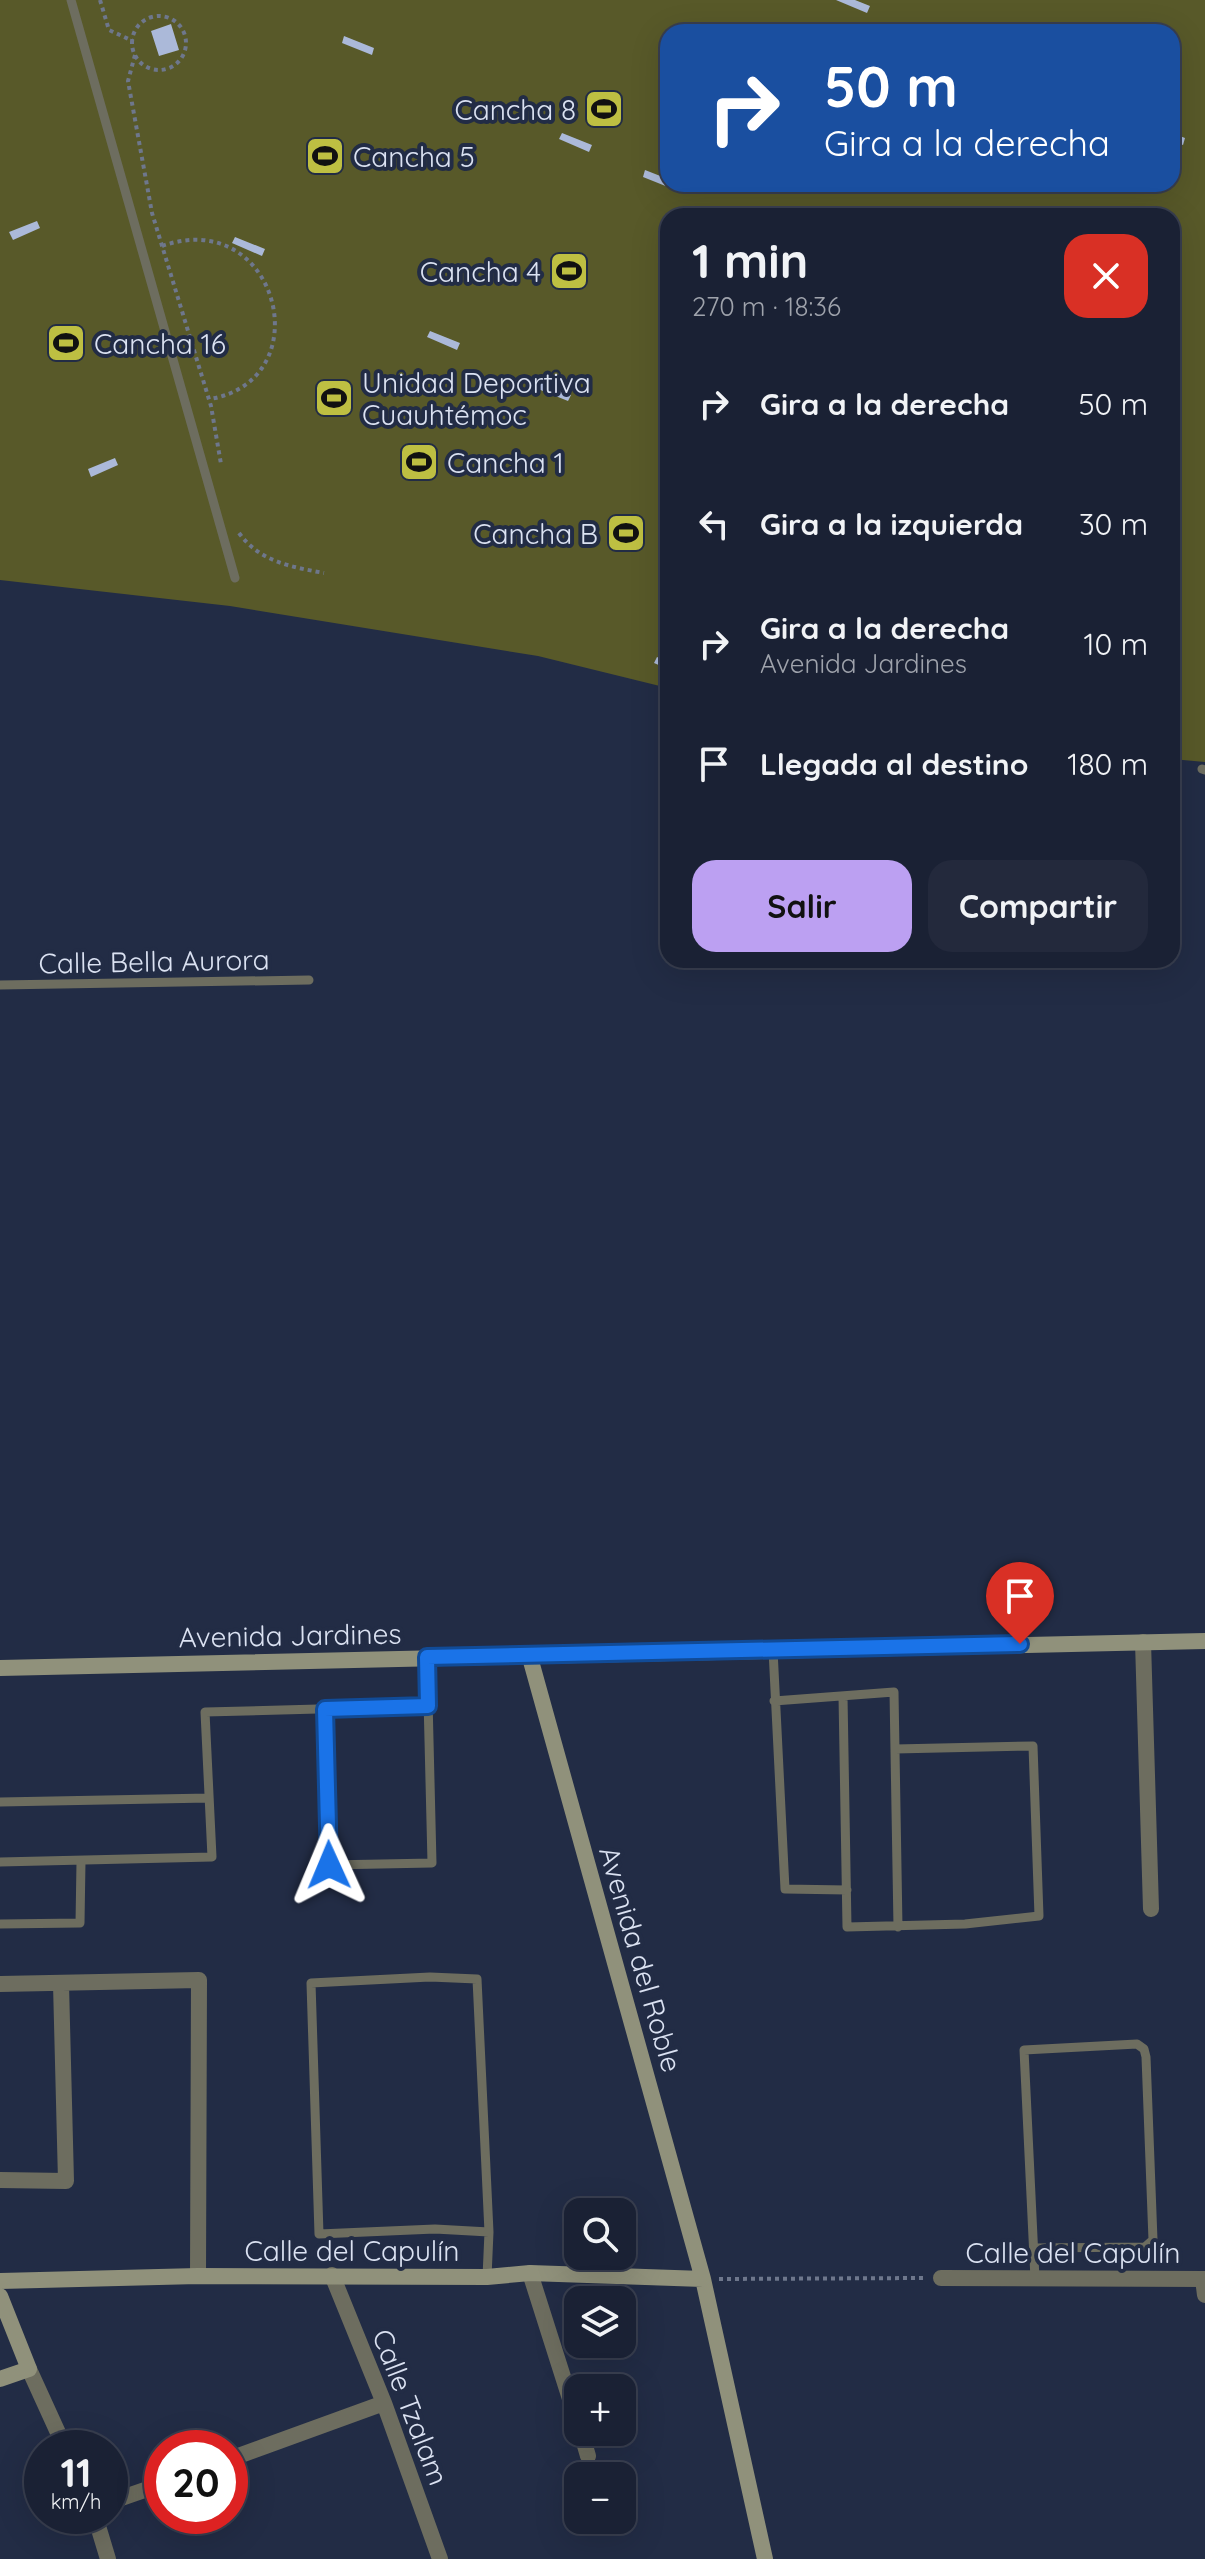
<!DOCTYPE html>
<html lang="es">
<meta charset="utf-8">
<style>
:root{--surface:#1a2134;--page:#23293c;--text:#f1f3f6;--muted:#9fa3ac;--line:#383e4f;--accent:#bca0f2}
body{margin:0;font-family:Quicksand,sans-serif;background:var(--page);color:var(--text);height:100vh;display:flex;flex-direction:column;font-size:30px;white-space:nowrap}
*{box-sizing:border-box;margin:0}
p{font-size:26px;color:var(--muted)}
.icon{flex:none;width:44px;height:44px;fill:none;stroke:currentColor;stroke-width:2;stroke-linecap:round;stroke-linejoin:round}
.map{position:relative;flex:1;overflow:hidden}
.panel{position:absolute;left:660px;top:208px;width:520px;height:760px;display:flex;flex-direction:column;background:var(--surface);border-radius:24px;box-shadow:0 8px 32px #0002,0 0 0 2px var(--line)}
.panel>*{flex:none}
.top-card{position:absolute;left:660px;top:24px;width:520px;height:168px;border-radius:24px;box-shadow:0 8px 32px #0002,0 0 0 2px var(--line);background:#1a4fa0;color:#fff;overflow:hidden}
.controls{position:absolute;left:564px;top:2198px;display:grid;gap:16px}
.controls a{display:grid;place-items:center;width:72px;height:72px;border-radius:16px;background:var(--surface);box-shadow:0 8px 32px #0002,0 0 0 2px var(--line);font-size:40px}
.speed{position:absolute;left:24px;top:2430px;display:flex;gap:16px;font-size:40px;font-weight:700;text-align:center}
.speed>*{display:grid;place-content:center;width:104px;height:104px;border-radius:50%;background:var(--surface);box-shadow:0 8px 32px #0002,0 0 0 2px var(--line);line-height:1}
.speed small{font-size:20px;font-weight:400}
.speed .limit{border:12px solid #d22;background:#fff;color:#111}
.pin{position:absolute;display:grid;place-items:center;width:68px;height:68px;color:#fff;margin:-82px -34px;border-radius:50% 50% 50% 0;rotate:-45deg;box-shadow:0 0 8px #0007}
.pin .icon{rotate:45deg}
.me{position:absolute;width:88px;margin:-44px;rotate:359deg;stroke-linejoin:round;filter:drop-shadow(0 0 6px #0008)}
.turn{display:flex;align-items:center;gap:28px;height:168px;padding:0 32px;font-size:36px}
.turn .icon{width:104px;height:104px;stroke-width:2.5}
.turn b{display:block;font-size:56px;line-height:68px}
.round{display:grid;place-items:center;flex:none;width:84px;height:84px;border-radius:24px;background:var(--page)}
.overview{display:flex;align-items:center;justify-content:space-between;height:136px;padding:0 32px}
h1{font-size:48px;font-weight:800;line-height:60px}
.primary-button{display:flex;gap:16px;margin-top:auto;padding:16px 32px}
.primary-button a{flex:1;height:92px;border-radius:24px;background:var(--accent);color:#111;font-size:32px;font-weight:800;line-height:92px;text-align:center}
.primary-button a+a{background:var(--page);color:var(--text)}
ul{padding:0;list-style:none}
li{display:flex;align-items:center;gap:24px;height:120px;padding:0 32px}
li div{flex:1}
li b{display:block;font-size:30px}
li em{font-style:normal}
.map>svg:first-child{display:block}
.green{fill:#585929;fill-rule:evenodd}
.building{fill:#abb9d9}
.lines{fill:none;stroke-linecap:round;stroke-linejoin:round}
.path{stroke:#6e778c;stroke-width:4;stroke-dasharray:4 4;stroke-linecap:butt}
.lane{stroke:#6d6d5f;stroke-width:9}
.street{stroke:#6d6d5f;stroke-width:16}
.secondary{stroke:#90917b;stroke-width:16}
.route-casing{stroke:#114b97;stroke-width:20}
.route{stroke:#1a73e8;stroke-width:14}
.labels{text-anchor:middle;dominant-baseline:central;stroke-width:8;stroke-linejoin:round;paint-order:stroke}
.poi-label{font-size:28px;fill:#dbe2f2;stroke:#222c45;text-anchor:start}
.street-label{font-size:28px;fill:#dbe2f2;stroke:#222c45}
</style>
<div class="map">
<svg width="1205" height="2559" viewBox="0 0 1205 2559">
<rect width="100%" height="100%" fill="#222c45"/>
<path class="green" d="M 0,0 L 1205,0 L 1205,762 L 1172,759 L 1172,216 L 668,216 L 668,688 L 538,656 L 230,606 L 0,580 ZM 668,32 L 1172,32 L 1172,184 L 668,184 Z"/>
<path class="building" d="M 836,0 L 855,0 L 870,6 L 867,13 Z
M 171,24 L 179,50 L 159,56 L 151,31 Z
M 344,36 L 374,48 L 372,55 L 342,43 Z
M 562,133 L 592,145 L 589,152 L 559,139 Z
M 1172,133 L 1185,138 L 1183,145 L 1172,141 Z
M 645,170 L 668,179 L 668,184 L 675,184 L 673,189 L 643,177 Z
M 37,221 L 40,228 L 13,240 L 9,232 Z
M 235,237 L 265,249 L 262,256 L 232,243 Z
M 430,331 L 460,343 L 457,350 L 427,337 Z
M 541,382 L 571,395 L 568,401 L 538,389 Z
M 115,458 L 118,465 L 91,477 L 88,469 Z
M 657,657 L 668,662 L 668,669 L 654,663 Z"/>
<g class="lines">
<path class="path" d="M 100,0 L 109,30 L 133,41
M132 43a27 27 0 1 1 54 0a27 27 0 1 1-54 0Z
M 135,55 L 128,81 L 152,213 L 211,406 L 221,464
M 162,246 C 278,205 322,380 210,399
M 239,533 C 260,562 292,567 324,573
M 719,2279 L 923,2278"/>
<path class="lane" d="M 71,0 L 235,578
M 1202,769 L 1205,770
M 0,985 L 309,980
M 773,1650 L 785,1889 L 847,1890
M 843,1696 L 847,1927 L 965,1924 L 1039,1916 L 1033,1746 L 895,1749
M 774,1701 L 894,1692 L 898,1927
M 325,1709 L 329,1865 L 432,1863 L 427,1658
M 0,1802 L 209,1798
M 0,1862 L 212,1857 L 205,1712 L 428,1706
M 0,1924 L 80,1923 L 81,1862
M 1035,2248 L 1145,2247 L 1153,2240 L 1146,2057 L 1144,2049 L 1137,2044 L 1024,2050 L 1035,2279
M 487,2277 L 489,2232 L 477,1979 L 430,1977 L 311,1983 L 319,2234 L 435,2229 L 489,2232"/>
<path class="street" d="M 1143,1642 L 1151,1909
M 0,1984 L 199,1980 L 198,2276
M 0,2180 L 66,2181 L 61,1984
M 530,2273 L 578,2424
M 332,2275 L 384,2403 L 440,2559
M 941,2278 L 1205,2279
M 1203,2279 L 1205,2295
M 29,2369 L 65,2448
M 581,2432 L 588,2456
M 230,2459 L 384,2403
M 110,2502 L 162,2484
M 95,2516 L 108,2559"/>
<path class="secondary" d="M 529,1654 L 703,2279 L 765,2559
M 0,1668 L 1205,1641
M 0,2281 L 198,2276 L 487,2277 L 530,2273 L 703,2279
M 0,2296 L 29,2369 L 0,2379"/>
</g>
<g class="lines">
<defs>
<path id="route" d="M 329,1865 L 325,1709 L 428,1706 L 427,1657 L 1020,1644"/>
</defs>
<use href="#route" class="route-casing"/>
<use href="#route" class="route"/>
</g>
<defs>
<symbol id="stadium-square" viewBox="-11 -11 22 22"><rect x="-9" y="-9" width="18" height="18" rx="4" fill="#bebf42" stroke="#222c45"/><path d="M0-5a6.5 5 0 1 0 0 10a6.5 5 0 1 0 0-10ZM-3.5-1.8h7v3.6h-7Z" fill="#111"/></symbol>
</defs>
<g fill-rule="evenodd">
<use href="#stadium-square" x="582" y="87" width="44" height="44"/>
<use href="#stadium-square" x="303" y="134" width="44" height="44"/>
<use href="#stadium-square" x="547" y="249" width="44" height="44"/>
<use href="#stadium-square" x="44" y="321" width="44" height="44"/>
<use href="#stadium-square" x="312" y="376" width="44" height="44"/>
<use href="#stadium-square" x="397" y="440" width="44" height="44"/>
<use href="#stadium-square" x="604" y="511" width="44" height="44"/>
</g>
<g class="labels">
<g class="poi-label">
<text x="576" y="109" text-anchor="end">Cancha 8</text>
<text x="353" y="156">Cancha 5</text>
<text x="541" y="271" text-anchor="end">Cancha 4</text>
<text x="94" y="343">Cancha 16</text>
<text x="362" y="382">Unidad Deportiva<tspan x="362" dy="32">Cuauhtémoc</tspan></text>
<text x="447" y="462">Cancha 1</text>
<text x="598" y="533" text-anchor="end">Cancha B</text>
</g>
<g class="street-label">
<text transform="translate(154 961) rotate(-1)">Calle Bella Aurora</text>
<text transform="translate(290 1635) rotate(-1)">Avenida Jardines</text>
<text transform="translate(641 1959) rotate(74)">Avenida del Roble</text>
<text x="352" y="2250">Calle del Capulín</text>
<text x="1073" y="2252">Calle del Capulín</text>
<text transform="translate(411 2407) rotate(69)">Calle Tzalam</text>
</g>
</g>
</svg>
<div class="controls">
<a><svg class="icon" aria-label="search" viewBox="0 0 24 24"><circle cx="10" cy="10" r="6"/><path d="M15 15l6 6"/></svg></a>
<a><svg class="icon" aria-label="layers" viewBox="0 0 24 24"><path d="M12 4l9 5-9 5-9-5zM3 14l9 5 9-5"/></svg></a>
<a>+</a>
<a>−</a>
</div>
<div class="speed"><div>11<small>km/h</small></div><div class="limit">20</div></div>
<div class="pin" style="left:1020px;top:1644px;background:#d93025"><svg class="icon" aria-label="arrive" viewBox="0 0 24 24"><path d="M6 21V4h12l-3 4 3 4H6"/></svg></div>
<svg class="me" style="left:329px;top:1865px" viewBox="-20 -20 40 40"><path d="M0-17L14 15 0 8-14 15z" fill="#1a73e8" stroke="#fff" stroke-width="4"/></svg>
<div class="top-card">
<div class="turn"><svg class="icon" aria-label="right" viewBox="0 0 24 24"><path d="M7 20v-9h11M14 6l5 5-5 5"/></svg><div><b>50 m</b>Gira a la derecha</div></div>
</div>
<section class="panel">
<div class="overview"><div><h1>1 min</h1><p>270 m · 18:36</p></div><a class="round" style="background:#d93025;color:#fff"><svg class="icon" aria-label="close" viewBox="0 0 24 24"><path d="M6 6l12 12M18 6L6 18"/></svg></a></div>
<ul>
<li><svg class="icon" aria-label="right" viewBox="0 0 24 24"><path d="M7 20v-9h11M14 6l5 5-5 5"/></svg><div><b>Gira a la derecha</b></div><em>50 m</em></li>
<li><svg class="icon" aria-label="left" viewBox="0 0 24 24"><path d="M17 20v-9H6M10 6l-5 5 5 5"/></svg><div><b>Gira a la izquierda</b></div><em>30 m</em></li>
<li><svg class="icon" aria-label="right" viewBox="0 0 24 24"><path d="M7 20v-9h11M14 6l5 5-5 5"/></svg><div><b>Gira a la derecha</b><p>Avenida Jardines</p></div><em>10 m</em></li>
<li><svg class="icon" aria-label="arrive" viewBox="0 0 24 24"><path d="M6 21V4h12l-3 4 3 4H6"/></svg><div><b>Llegada al destino</b></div><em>180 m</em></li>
</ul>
<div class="primary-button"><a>Salir</a><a>Compartir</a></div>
</section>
</div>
